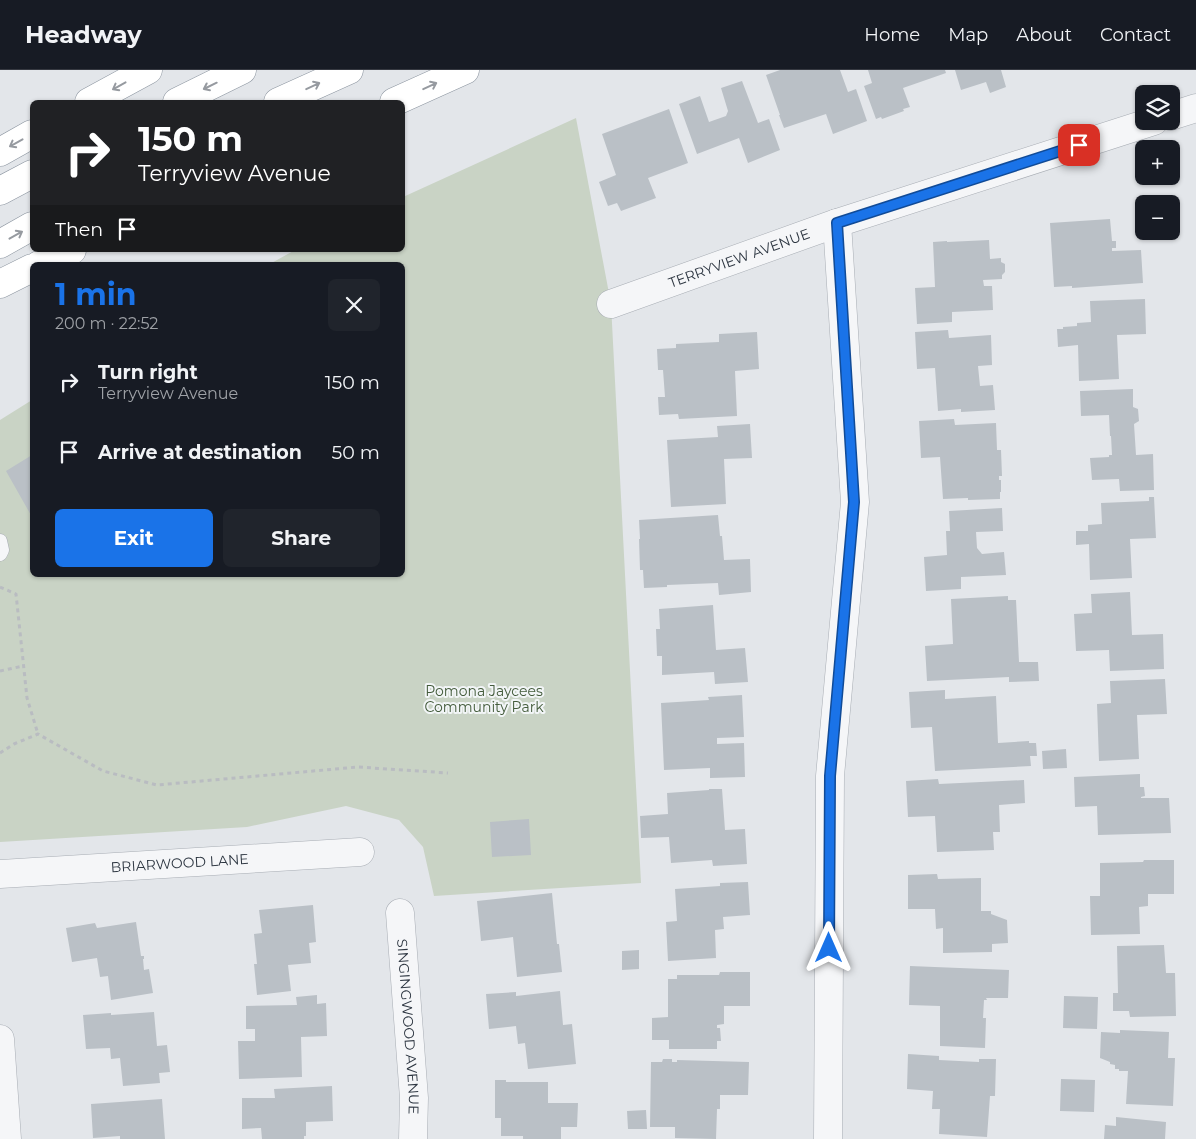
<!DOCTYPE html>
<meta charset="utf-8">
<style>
:root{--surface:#171b24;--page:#20242c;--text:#f1f3f6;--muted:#9ea1a6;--line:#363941;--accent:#1a73e8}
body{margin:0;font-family:Montserrat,sans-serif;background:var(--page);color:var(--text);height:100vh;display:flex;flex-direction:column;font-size:19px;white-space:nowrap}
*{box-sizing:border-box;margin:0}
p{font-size:16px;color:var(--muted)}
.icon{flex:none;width:28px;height:28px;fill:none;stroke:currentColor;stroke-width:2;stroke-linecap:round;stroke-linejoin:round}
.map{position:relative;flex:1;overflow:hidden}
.panel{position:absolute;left:30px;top:192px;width:375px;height:315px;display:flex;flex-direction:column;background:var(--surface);border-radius:8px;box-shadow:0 1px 4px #0004}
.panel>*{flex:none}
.guide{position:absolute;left:30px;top:30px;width:375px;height:152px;border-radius:8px;box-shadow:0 1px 4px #0004;background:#202124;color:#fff;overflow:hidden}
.tools{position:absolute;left:1135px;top:15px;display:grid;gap:10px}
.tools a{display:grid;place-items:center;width:45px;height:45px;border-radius:8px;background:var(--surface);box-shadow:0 1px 4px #0004;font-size:25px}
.pin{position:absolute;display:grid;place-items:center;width:42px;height:42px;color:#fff;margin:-21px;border-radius:10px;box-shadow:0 2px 8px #0006}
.me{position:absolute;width:55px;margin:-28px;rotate:0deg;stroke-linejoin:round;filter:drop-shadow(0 0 4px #0008)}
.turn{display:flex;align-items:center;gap:18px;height:105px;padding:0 25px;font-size:22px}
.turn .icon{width:65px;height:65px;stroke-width:2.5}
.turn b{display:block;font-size:35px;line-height:42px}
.then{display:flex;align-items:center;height:48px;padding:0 25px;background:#0003;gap:10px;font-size:19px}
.round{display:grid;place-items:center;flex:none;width:52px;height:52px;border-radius:8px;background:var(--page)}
.overview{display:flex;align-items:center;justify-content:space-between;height:85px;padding:0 25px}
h1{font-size:30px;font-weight:700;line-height:38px;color:var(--accent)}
.action{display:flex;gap:10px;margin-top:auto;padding:10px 25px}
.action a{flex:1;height:58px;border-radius:8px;background:var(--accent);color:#fff;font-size:20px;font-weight:700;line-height:58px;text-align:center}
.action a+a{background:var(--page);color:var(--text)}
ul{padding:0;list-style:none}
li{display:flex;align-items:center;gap:15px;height:70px;padding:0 25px}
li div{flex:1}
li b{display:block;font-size:19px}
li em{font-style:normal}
header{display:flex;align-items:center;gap:30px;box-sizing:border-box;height:70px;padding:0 25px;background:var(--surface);border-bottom:1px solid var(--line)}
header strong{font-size:24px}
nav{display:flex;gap:28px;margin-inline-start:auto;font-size:18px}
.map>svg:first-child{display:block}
.green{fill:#c9d3c5}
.building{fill:#bac0c6}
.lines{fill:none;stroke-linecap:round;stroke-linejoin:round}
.service-casing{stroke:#a8adb4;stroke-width:15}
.minor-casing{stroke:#a8adb4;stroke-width:29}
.motorway-casing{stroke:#8b949f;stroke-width:29}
.path{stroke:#b9bcc1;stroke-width:3;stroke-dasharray:4 4;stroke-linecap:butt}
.service{stroke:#f5f6f8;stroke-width:14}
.minor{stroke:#f5f6f8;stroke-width:28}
.motorway{stroke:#fff;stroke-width:28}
.oneway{stroke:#969aa0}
.route-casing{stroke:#114b97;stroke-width:12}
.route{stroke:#1a73e8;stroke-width:9}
.labels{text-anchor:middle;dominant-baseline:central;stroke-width:4;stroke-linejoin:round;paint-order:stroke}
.street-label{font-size:14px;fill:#2c3540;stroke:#f2f5f7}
.park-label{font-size:14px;fill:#435b3b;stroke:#f2f5f7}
</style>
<header>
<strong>Headway</strong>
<nav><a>Home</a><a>Map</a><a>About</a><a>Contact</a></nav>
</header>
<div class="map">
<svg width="1196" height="1069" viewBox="0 0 1196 1069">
<rect width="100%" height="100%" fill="#e3e6ea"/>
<path class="green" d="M 576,48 L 611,234 L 641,813 L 434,826 L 423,777 L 399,750 L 346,736 L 247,757 L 0,772 L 0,350 L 32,330 L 32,505 L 402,505 L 402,195 L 268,195 L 295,180 L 402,180 L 403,127 Z"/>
<path class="building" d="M 780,0 L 840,0 L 848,22 L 856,19 L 867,51 L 833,64 L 826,44 L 784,58 L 779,45 L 780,45 L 766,5 Z
M 868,0 L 945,0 L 946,3 L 903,18 L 910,37 L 903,39 L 904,41 L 882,49 L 881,47 L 876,49 L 864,16 L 872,13 Z
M 955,0 L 1001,0 L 1006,17 L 990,23 L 986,12 L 961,20 Z
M 742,11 L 758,53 L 769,49 L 780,80 L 748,93 L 739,68 L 697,84 L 679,34 L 700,26 L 709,52 L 726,46 L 728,41 L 721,18 Z
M 669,39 L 688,93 L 648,108 L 656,128 L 621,141 L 617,133 L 608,136 L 599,112 L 616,105 L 602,64 Z
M 1110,149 L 1112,171 L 1116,171 L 1116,178 L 1112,178 L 1112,181 L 1141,180 L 1143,213 L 1072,218 L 1072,216 L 1054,217 L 1050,153 Z
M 989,170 L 990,189 L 1001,188 L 1001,192 L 1005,194 L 1005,202 L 1002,205 L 1002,209 L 983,210 L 984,216 L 992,216 L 993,240 L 952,242 L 952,252 L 917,254 L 915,218 L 935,217 L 933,172 L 947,171 L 947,172 Z
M 1145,229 L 1146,264 L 1117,265 L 1119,309 L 1079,311 L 1078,275 L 1058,277 L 1057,259 L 1063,259 L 1063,257 L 1077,256 L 1077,253 L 1091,252 L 1090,231 Z
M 948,260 L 949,268 L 991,265 L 992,295 L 978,296 L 980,316 L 993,315 L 995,340 L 961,342 L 961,339 L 938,341 L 935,298 L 917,299 L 915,262 Z
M 757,262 L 759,299 L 735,301 L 737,346 L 679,349 L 678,344 L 659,345 L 658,327 L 665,327 L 663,300 L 658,300 L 657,279 L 676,278 L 676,274 L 719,272 L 719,264 Z
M 1133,319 L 1133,337 L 1138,339 L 1139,351 L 1134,354 L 1136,385 L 1153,384 L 1154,420 L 1120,421 L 1119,409 L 1092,410 L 1090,388 L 1109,387 L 1109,385 L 1112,385 L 1111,366 L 1110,366 L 1109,345 L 1081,346 L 1080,321 Z
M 954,349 L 955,355 L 996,353 L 997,380 L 1001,380 L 1002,406 L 999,406 L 999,410 L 1001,410 L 1001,422 L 1000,422 L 1000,429 L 968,430 L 968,428 L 943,429 L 940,387 L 921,388 L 919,351 Z
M 750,354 L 752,388 L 724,389 L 726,434 L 671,437 L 667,370 L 718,367 L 717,356 Z
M 32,385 L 32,447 L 6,401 Z
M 1149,427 L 1154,427 L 1156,468 L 1130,469 L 1132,508 L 1090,510 L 1089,474 L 1076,475 L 1076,461 L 1088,461 L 1088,455 L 1102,454 L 1101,433 L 1149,431 Z
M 1002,438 L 1003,461 L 976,462 L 977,478 L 982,484 L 1004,482 L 1006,505 L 961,507 L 961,519 L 926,521 L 924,487 L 947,485 L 946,461 L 950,461 L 949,441 Z
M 718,445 L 720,466 L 722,466 L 724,490 L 750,489 L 751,522 L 719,525 L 718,513 L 667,515 L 667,517 L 644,518 L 643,500 L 640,500 L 639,469 L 640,469 L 639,450 Z
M 1130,522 L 1132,565 L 1163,564 L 1164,599 L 1110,601 L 1109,580 L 1076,581 L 1074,544 L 1092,543 L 1091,524 Z
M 1008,526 L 1008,530 L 1016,530 L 1019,592 L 1038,592 L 1039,611 L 1009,612 L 1009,607 L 927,611 L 925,576 L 953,574 L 951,529 Z
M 713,535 L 716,580 L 745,578 L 748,612 L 715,614 L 714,602 L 662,605 L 662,586 L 657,586 L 656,559 L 660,559 L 659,539 Z
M 1165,609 L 1167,644 L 1137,645 L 1139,689 L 1099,691 L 1097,634 L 1111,633 L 1110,611 Z
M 945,620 L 945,629 L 996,626 L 998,673 L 1029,671 L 1029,673 L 1036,673 L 1037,686 L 1030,686 L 1031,696 L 935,701 L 932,657 L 911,658 L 909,622 Z
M 742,625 L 744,667 L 717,668 L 717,674 L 744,673 L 745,707 L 710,708 L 710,698 L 664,700 L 661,633 L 709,630 L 708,627 Z
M 1066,679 L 1067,698 L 1043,699 L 1042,681 Z
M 1140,704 L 1140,717 L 1144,717 L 1145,726 L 1141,727 L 1141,728 L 1169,728 L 1171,763 L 1098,765 L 1097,736 L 1075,737 L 1074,707 Z
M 938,709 L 939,714 L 1024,710 L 1025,733 L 999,735 L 1000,762 L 993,762 L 994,780 L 937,782 L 935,746 L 908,747 L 906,711 Z
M 709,719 L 722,719 L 725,760 L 745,759 L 747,794 L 713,796 L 712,790 L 671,793 L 669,767 L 641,768 L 640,746 L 668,744 L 667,723 L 709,720 Z
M 529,749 L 531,785 L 492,787 L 490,752 Z
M 1144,790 L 1174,790 L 1174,824 L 1148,824 L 1148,836 L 1139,837 L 1140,864 L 1091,865 L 1090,826 L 1100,826 L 1100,793 L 1143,792 Z
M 937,804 L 938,809 L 981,808 L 981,841 L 991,841 L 991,844 L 1007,850 L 1008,873 L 992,874 L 992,882 L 943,883 L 943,858 L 936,859 L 935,839 L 908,839 L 908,805 Z
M 748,812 L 750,845 L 723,847 L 724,859 L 715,860 L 716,888 L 668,891 L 666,852 L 677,851 L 675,819 L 720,816 L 720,813 Z
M 552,823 L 557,874 L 559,874 L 562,902 L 517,907 L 513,867 L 481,871 L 477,831 Z
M 313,835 L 316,872 L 309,873 L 311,893 L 288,895 L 291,921 L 257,925 L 254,894 L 257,894 L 254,864 L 262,863 L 259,840 Z
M 136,852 L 141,886 L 144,886 L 144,889 L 143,889 L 144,900 L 149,899 L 153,923 L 111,930 L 108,906 L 100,907 L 97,888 L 72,892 L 66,858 L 95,853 L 97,858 Z
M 1164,875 L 1166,903 L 1175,903 L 1176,946 L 1130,947 L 1129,941 L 1113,941 L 1113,923 L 1118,923 L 1117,876 Z
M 639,880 L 639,899 L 622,900 L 622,881 Z
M 910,896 L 1009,900 L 1008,928 L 986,928 L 987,930 L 984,930 L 983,948 L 986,948 L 985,978 L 940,976 L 940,936 L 909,935 Z
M 720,902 L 750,902 L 750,936 L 724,936 L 724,954 L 717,955 L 717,958 L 720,958 L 721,971 L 717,971 L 717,979 L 669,979 L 669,970 L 652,970 L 652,948 L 668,947 L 668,909 L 677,909 L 677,905 L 719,905 Z
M 560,921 L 563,955 L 572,954 L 576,994 L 528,999 L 525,973 L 518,974 L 516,956 L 489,959 L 486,924 L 516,922 L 516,926 Z
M 317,925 L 317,934 L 326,933 L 327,966 L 301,967 L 302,1007 L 239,1009 L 238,971 L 255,971 L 255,959 L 246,959 L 246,936 L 297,935 L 296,927 Z
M 1064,926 L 1098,927 L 1097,959 L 1063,958 Z
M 154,942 L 157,976 L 167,975 L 170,1002 L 159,1003 L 160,1013 L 123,1016 L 120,988 L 111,989 L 110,978 L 86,979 L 83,945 L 111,943 L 111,945 Z
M 1120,960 L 1169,962 L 1168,988 L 1175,988 L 1173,1036 L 1126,1034 L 1128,1001 L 1119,1001 L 1119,999 L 1115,999 L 1115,995 L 1110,994 L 1110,992 L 1100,988 L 1101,962 L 1120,963 Z
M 908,984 L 939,986 L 939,990 L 979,992 L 979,989 L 996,989 L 995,1026 L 990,1026 L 987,1067 L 939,1064 L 940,1039 L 932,1039 L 933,1021 L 907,1019 Z
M 663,989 L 672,989 L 672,992 L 677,992 L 677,990 L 749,992 L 748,1025 L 720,1025 L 720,1039 L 717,1039 L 716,1069 L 675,1068 L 675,1057 L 650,1057 L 651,992 L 662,992 Z
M 1061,1009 L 1095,1010 L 1094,1042 L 1060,1041 Z
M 495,1010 L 506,1010 L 506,1012 L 548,1012 L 548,1033 L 578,1033 L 577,1057 L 561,1057 L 561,1069 L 523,1069 L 523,1066 L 501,1066 L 501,1048 L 495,1048 Z
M 332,1016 L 333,1051 L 306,1052 L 306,1066 L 304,1066 L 304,1069 L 262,1069 L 261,1058 L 242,1059 L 242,1028 L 275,1028 L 274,1019 Z
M 162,1029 L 165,1069 L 120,1069 L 120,1066 L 93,1068 L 91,1034 Z
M 646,1040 L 647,1059 L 628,1059 L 627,1041 Z
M 1116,1047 L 1166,1052 L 1165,1069 L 1104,1069 L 1105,1055 L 1116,1056 Z"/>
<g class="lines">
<defs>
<path id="service" d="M 0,471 L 2,480 L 0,484"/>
<g id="minor">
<path d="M 1171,46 L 1196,38"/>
<path id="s1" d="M 611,234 L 837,153 L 1154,51"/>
<path id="s2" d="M 0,804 L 360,782"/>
<path id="s3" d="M 400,843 L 414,1028 L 413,1069"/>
<path d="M 0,969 L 7,1069"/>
<path d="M 828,1069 L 830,706 L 855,432 L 837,153"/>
</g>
<path id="motorway" d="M 89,32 L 148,0
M 177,32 L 242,0
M 278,32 L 349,0
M 394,32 L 465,0
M 0,82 L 32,64
M 0,121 L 32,104
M 0,174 L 32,156
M 39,195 L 72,180
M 0,214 L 32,198"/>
</defs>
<use href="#service" class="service-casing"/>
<use href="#minor" class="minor-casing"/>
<use href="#motorway" class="motorway-casing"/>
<path class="path" d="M 0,517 L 16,524 L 27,628 L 38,664
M 0,601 L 23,596
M 0,683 L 14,674 L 38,664 L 103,701 L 157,715 L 358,697 L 448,703"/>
<use href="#service" class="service"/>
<use href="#minor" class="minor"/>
<use href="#motorway" class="motorway"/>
</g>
<defs><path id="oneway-shaft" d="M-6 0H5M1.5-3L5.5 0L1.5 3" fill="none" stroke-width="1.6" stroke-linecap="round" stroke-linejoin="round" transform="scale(1.25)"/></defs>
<g class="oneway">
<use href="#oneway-shaft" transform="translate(119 16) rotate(151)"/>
<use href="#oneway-shaft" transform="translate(210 16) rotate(154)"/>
<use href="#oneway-shaft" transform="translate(313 16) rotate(-25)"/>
<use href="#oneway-shaft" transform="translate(430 16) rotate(-25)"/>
<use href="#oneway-shaft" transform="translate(16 73) rotate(151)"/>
<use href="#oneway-shaft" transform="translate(16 165) rotate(-29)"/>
</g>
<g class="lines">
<defs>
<path id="route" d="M 829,878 L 830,706 L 854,432 L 837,153 L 1079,75"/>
</defs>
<use href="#route" class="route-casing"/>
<use href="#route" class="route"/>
</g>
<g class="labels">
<g class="street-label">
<text stroke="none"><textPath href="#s1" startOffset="136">TERRYVIEW AVENUE</textPath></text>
<text stroke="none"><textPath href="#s2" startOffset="180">BRIARWOOD LANE</textPath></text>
<text stroke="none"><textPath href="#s3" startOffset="114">SINGINGWOOD AVENUE</textPath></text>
</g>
<g class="park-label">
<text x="484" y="621">Pomona Jaycees<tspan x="484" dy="16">Community Park</tspan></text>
</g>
</g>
</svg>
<div class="tools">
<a><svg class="icon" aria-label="layers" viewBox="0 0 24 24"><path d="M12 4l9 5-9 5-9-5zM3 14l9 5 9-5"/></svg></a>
<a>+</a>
<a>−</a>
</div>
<div class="pin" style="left:1079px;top:75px;background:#d93025"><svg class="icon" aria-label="arrive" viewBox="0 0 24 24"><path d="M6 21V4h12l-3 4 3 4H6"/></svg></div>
<svg class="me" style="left:829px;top:878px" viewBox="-20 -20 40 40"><path d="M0-17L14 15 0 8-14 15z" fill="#1a73e8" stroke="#fff" stroke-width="4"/></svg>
<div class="guide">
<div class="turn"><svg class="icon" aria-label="right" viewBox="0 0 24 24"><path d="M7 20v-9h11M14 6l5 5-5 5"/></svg><div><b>150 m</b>Terryview Avenue</div></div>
<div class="then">Then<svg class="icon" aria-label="arrive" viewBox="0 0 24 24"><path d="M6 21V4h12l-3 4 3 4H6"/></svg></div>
</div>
<section class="panel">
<div class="overview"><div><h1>1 min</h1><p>200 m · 22:52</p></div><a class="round"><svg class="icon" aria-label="close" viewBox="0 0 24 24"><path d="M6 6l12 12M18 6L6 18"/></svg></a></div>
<ul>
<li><svg class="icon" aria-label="right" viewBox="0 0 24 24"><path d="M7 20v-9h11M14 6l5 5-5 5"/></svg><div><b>Turn right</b><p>Terryview Avenue</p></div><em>150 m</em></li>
<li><svg class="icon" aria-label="arrive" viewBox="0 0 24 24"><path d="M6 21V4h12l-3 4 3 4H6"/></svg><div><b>Arrive at destination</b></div><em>50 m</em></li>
</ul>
<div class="action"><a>Exit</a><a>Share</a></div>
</section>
</div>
